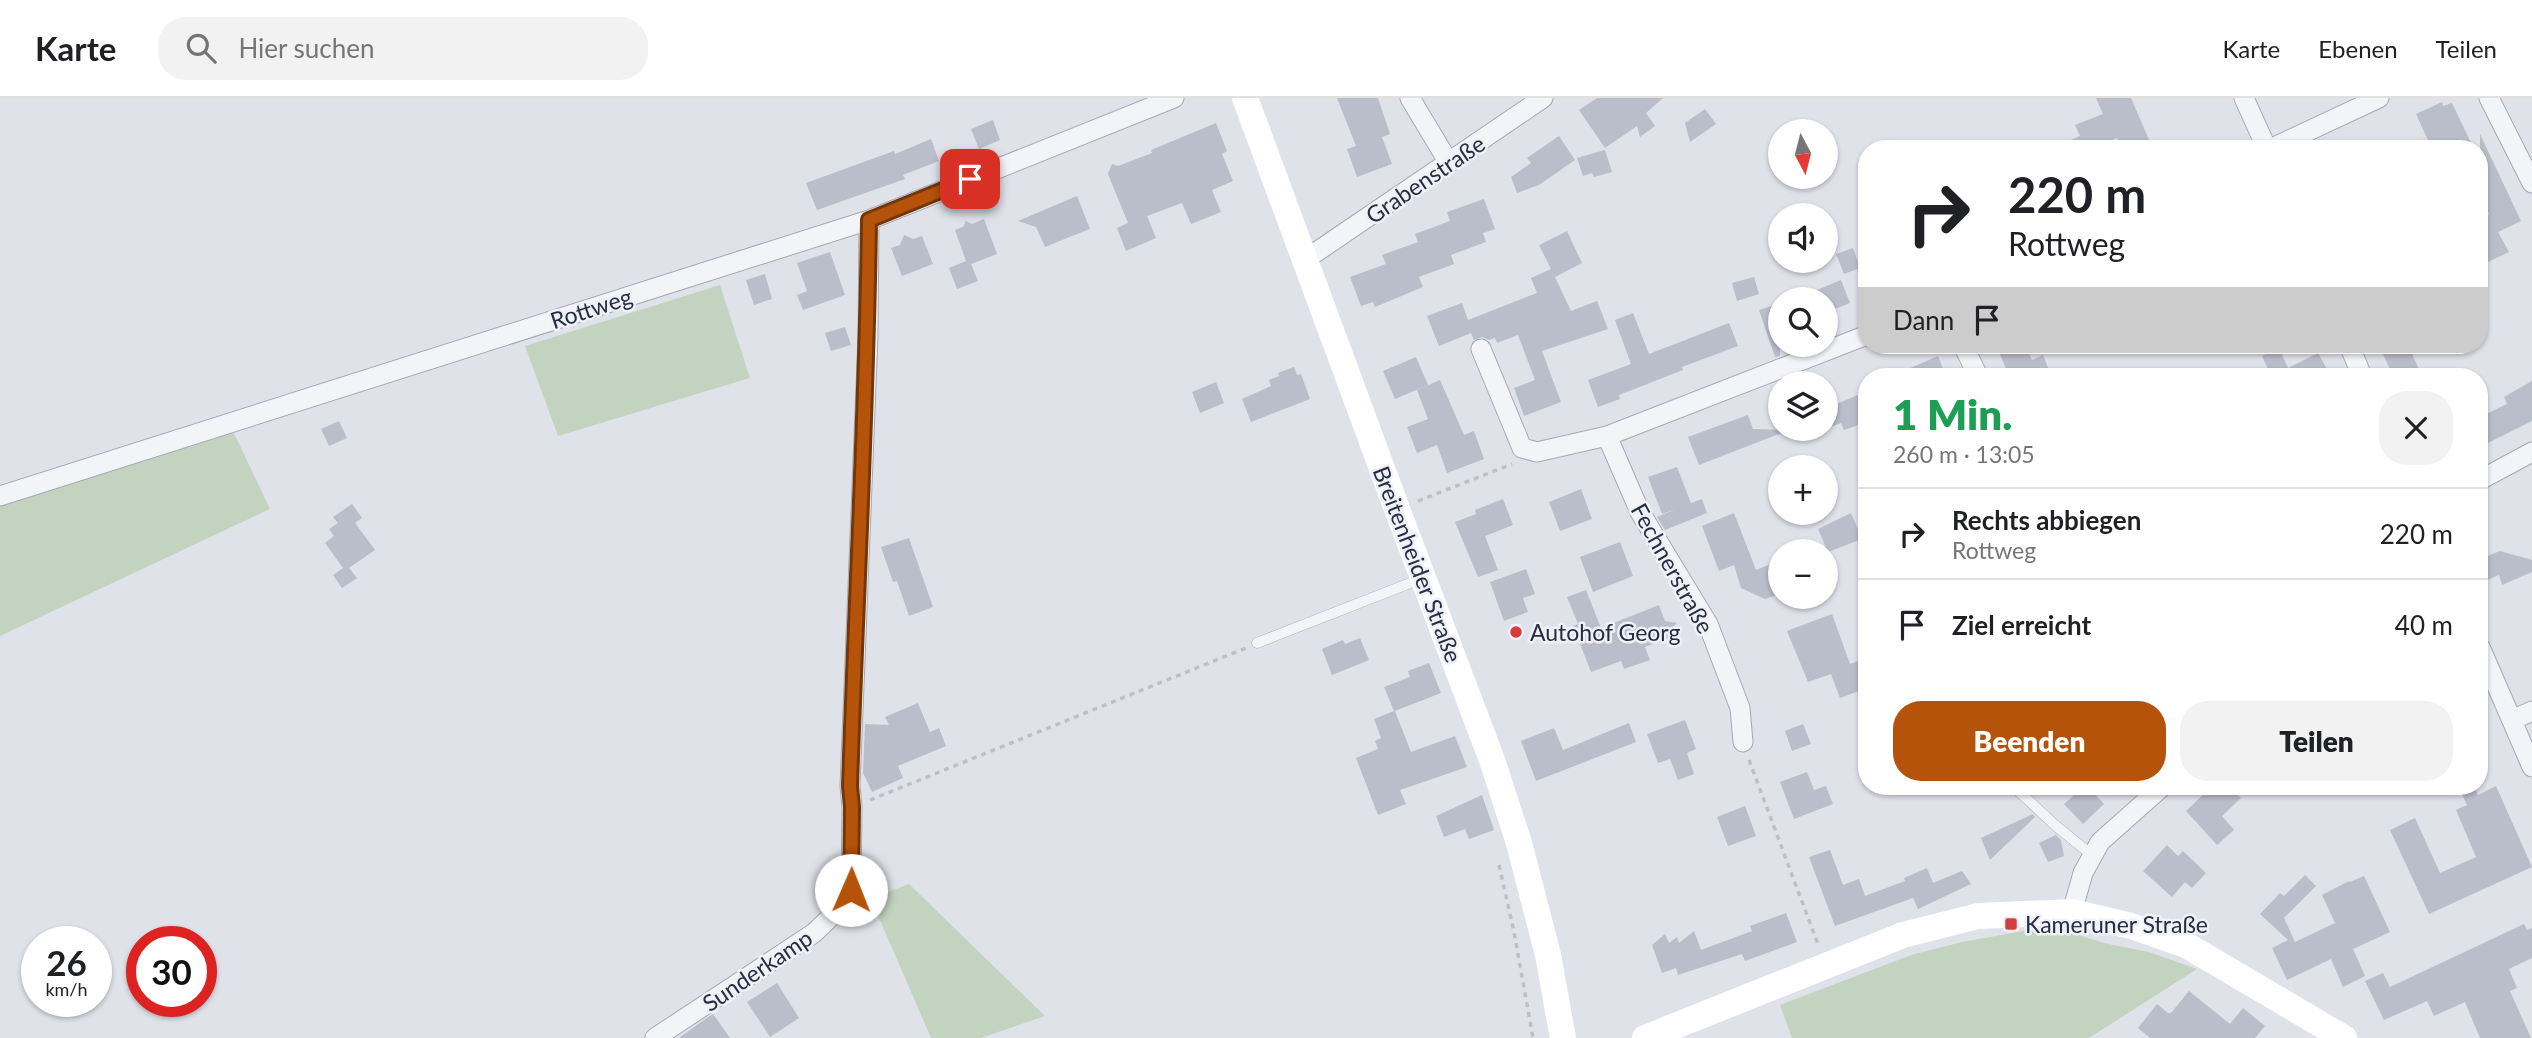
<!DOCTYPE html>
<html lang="de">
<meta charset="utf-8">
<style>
:root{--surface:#fff;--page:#f2f2f2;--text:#202124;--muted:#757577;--line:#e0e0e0;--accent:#b45309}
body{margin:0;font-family:Lato,sans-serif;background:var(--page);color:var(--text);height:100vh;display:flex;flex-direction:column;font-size:26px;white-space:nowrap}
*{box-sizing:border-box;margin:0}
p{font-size:23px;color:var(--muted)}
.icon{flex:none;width:38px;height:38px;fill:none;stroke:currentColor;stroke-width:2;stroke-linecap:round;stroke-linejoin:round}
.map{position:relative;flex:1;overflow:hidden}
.side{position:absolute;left:1858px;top:270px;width:630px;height:427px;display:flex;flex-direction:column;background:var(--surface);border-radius:28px;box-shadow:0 2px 5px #0004}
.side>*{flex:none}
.banner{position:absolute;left:1858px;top:42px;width:630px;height:214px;border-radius:28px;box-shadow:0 2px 5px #0004;background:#fff;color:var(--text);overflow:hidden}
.needle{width:46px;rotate:173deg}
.tools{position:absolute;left:1768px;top:21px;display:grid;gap:14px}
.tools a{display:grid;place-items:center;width:70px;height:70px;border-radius:50%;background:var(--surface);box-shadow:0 2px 5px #0004;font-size:35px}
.speed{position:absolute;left:21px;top:828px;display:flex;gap:14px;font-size:35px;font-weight:700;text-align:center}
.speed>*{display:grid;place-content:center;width:91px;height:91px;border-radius:50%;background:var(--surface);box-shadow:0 2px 5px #0004;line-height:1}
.speed small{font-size:18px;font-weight:400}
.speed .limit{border:10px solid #d22;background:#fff;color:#111}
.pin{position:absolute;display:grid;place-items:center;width:60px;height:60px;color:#fff;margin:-30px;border-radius:14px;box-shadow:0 4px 10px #0006}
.me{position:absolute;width:77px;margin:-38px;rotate:1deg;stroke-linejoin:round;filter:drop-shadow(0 0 5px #0008)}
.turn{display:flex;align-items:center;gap:24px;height:147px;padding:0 35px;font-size:32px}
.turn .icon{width:91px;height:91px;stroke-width:2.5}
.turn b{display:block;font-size:49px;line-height:60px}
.then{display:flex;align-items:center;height:66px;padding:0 35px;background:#0003;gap:14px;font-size:26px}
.round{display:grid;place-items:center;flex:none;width:74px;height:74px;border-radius:28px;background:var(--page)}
.head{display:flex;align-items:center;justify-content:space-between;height:119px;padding:0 35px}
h1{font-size:42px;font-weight:800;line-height:52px;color:#1e9e55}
.primary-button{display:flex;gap:14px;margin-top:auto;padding:14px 35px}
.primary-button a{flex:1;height:80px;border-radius:28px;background:var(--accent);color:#fff;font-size:28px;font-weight:800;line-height:80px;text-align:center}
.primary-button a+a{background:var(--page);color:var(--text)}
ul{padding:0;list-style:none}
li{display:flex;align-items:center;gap:21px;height:91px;padding:0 35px;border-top:2px solid var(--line)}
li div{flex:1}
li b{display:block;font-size:26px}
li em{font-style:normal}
header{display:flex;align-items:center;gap:42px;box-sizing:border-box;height:98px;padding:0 35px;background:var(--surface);border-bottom:2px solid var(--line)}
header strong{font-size:33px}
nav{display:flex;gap:38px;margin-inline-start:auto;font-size:24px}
.search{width:490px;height:63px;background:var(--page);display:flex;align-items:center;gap:18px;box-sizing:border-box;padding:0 24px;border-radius:28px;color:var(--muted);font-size:26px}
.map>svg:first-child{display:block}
.green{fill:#c2d4c0}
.building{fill:#babdca}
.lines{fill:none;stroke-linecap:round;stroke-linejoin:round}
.lane-casing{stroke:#a5a8b4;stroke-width:11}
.street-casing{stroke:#a5a8b4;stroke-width:21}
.path{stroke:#bec0c9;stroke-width:3.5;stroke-dasharray:5 5;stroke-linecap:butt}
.lane{stroke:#f3f4f8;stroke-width:10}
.street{stroke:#f3f4f8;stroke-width:19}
.secondary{stroke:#fff;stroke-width:26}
.route-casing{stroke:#753606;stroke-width:18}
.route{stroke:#b45309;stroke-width:12}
.poi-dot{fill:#d63e3e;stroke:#eff1f7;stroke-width:2.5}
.labels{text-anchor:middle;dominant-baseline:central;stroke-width:5;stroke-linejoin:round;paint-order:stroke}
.street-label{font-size:23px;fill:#272d42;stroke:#eff1f7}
.poi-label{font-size:23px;fill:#272d42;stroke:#eff1f7;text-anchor:start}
</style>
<header>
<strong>Karte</strong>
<div class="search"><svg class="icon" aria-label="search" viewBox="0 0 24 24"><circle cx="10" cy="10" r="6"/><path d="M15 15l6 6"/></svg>Hier suchen</div>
<nav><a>Karte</a><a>Ebenen</a><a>Teilen</a></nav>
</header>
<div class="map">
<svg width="2532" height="940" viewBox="0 0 2532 940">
<rect width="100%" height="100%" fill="#e0e2ea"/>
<path class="green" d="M 720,187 L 750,280 L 558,338 L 525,248 Z
M 232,331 L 270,411 L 0,538 L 0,407 Z
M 909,786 L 1045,918 L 981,940 L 931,940 L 873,806 L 873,800 Z
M 2023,833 L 2072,835 L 2104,845 L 2149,854 L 2197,871 L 2089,940 L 1792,940 L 1780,907 L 1911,857 L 1962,844 Z"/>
<path class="building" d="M 1337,0 L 1378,0 L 1390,36 L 1382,39 L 1392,66 L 1357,79 L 1347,51 L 1356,48 Z
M 1597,0 L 1663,0 L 1646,15 L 1655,28 L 1640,39 L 1637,28 L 1605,50 L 1579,12 Z
M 2096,0 L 2131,0 L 2153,51 L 2122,51 L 2117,40 L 2091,51 L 2052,51 L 2080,38 L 2075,27 L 2103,16 Z
M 2442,4 L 2443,8 L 2452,5 L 2474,51 L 2432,51 L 2416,16 Z
M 1705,11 L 1716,26 L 1690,44 L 1685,25 Z
M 993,22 L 1000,42 L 979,51 L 971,31 Z
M 1216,25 L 1227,53 L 1222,56 L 1233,83 L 1212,92 L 1221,114 L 1191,126 L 1182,105 L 1147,118 L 1156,140 L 1126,153 L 1117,130 L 1128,125 L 1108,76 L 1112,66 L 1118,68 L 1152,55 L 1151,52 Z
M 2480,36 L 2521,123 L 2498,134 L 2509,154 L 2488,164 L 2480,147 L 2480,106 L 2490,118 L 2480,98 Z
M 1559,38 L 1575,62 L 1539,87 L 1517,95 L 1511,79 L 1531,65 L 1527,60 Z
M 931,41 L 939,63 L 903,77 L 905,81 L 817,112 L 806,85 L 894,53 L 895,56 Z
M 1605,52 L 1612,74 L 1594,79 L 1592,75 L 1583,78 L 1577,60 Z
M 1077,98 L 1090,131 L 1067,140 L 1045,149 L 1036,129 L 1018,123 Z
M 1484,101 L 1495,131 L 1483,135 L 1486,144 L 1451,157 L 1454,166 L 1419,179 L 1423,189 L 1375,209 L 1373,204 L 1361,208 L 1350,179 L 1386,166 L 1382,157 L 1418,144 L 1415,136 L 1450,123 L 1447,114 Z
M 984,121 L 997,156 L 971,166 L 978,183 L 957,191 L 949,170 L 966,163 L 955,132 L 963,129 L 966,123 L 972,126 Z
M 1567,133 L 1582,165 L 1555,179 L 1571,213 L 1597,203 L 1608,231 L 1542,253 L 1561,304 L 1524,318 L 1514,290 L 1535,282 L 1518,237 L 1497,245 L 1495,240 L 1489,242 L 1482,239 L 1474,242 L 1471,235 L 1439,248 L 1427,218 L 1462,205 L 1468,222 L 1537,195 L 1531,180 L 1551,171 L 1539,147 Z
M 904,137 L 913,141 L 922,138 L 933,166 L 902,178 L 891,150 L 900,147 Z
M 1853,150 L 1860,170 L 1844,176 L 1836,156 Z
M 830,154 L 845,197 L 803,212 L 797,197 L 807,193 L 797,165 Z
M 765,176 L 772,201 L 754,207 L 746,182 Z
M 1754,179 L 1759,196 L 1737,203 L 1732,185 Z
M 1841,182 L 1850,205 L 1825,215 L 1825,201 L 1795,201 Z
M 1780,205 L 1780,258 L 1775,259 L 1759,212 Z
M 1633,215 L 1649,256 L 1729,225 L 1738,248 L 1682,269 L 1683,272 L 1619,297 L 1620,301 L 1598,309 L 1588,282 L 1631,266 L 1615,222 Z
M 845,229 L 851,247 L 831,253 L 825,235 Z
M 1996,247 L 2025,247 L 2032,262 L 2043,257 L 2049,272 L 2039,278 L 1995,278 L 2007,273 Z
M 2379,247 L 2408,247 L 2422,278 L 2393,278 Z
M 2279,250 L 2288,270 L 2318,255 L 2328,273 L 2317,278 L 2273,278 L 2281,274 L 2271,278 L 2262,258 Z
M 1938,258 L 1946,278 L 1892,278 Z
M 1416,259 L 1428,287 L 1395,301 L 1383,273 Z
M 1294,269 L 1297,277 L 1301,276 L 1310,301 L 1251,324 L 1242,301 L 1271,288 L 1269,282 L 1279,278 L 1278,275 Z
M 1440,282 L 1464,337 L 1474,333 L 1484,361 L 1447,375 L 1437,347 L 1417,355 L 1407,329 L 1428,321 L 1417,292 Z
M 2532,283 L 2532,323 L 2480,349 L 2480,319 L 2507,306 L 2504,299 Z
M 1216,284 L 1224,305 L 1200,315 L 1192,294 Z
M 1867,293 L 1867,324 L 1844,332 L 1841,325 L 1825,331 L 1825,311 Z
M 1748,317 L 1753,331 L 1789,332 L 1699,367 L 1688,339 Z
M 339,323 L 347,340 L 329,348 L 321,331 Z
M 1677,369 L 1691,405 L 1702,401 L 1707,415 L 1665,432 L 1657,419 L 1676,411 L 1662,416 L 1648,379 Z
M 1581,391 L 1592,421 L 1560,433 L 1549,404 Z
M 1503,401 L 1513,427 L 1485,438 L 1498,472 L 1478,479 L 1455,424 L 1476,416 L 1475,412 Z
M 352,406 L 362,420 L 355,425 L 375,452 L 349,470 L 357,480 L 342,490 L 333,477 L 343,470 L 325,445 L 334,438 L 329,431 L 338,425 L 333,419 Z
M 1734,415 L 1756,472 L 1771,466 L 1780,496 L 1765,501 L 1741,490 L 1734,467 L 1719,473 L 1702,428 Z
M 1851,415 L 1862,441 L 1828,454 L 1818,431 Z
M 909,440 L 933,509 L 909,518 L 897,483 L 893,484 L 881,449 Z
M 1620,444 L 1633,478 L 1593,494 L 1580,459 Z
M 2500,453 L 2532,462 L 2532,474 L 2502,487 L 2499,477 L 2480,485 L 2480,461 Z
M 1526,471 L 1535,496 L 1523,500 L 1528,514 L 1504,523 L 1490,484 Z
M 1586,492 L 1601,530 L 1659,507 L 1665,523 L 1677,525 L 1668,533 L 1671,539 L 1645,549 L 1650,562 L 1624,571 L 1621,563 L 1591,574 L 1573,528 L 1578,526 L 1567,499 Z
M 1832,516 L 1850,566 L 1867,560 L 1867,590 L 1840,600 L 1831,576 L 1808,584 L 1787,533 Z
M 1360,540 L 1369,562 L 1332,577 L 1322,551 L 1343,542 L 1345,546 Z
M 1429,565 L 1441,595 L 1395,613 L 1411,654 L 1455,638 L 1467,669 L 1400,692 L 1406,706 L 1378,717 L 1356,660 L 1378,651 L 1375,643 L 1381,640 L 1374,621 L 1394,613 L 1384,589 L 1410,579 L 1408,573 Z
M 918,605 L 930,634 L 939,630 L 946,648 L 898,668 L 903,680 L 872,694 L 863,675 L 865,626 L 889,627 L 885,619 Z
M 1685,622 L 1696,651 L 1687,655 L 1694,676 L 1678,682 L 1670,661 L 1658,665 L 1647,636 Z
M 1629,625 L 1636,644 L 1536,683 L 1521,643 L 1554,630 L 1563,652 Z
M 1803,626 L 1811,646 L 1792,653 L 1785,633 Z
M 1807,674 L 1814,692 L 1826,688 L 1833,706 L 1794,721 L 1780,684 Z
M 2084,688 L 2087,688 L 2104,706 L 2083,726 L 2064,706 Z
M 2212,688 L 2229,688 L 2241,700 L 2222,718 L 2234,732 L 2217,747 L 2186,713 Z
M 2458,688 L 2474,688 L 2478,697 L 2496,688 L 2532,769 L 2429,816 L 2390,732 L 2415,720 L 2440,775 L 2476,759 L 2456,712 L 2467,707 Z
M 1482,697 L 1494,732 L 1469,741 L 1465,731 L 1444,739 L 1436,718 Z
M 1745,708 L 1756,738 L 1728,748 L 1717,719 Z
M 2033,716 L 2035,719 L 1990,762 L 1981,740 Z
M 2056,737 L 2061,742 L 2064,758 L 2048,764 L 2039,745 Z
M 2167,747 L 2178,758 L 2183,753 L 2206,775 L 2192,790 L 2185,784 L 2172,799 L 2143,773 Z
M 1830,752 L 1843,787 L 1859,781 L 1865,798 L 1905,783 L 1904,780 L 1927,770 L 1933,785 L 1962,773 L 1971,786 L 1918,811 L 1913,800 L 1835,828 L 1809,759 Z
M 2305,777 L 2316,788 L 2284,820 L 2295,844 L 2335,825 L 2322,797 L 2349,783 L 2350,784 L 2364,778 L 2390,834 L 2353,851 L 2365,878 L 2343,889 L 2331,861 L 2287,882 L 2272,850 L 2288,842 L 2260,816 L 2280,795 L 2284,798 Z
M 1786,815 L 1797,844 L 1745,863 L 1742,856 L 1678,877 L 1676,870 L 1662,875 L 1652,847 L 1665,836 L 1669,845 L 1677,839 L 1679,845 L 1694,833 L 1701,852 L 1752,833 L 1750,828 Z
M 2524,826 L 2527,832 L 2532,830 L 2532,860 L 2509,871 L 2517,890 L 2510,893 L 2531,940 L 2480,940 L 2465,904 L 2434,918 L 2427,903 L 2384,922 L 2365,883 L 2383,875 L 2390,889 Z
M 777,885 L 799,920 L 770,939 L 747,904 Z
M 2189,893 L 2230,926 L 2243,910 L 2265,928 L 2255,940 L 2150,940 L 2138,930 L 2157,906 L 2168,915 L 2171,915 Z
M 713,916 L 730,940 L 679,940 L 708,919 Z"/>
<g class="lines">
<defs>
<path id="lane" d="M 1257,545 L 1423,480
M 2013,688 L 2056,728 L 2093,758"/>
<path id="street" d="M 1410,0 L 1449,65
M 2244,0 L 2267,51
M 2489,0 L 2532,85
M 2270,51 L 2379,0
M 1306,161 L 1543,0
M 1963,247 L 1978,278
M 2349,247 L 2362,278
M 1481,251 L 1522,350 L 1537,354 L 1607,338 L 1867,237
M 1607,338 L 1640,414 L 1708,526 L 1740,610 L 1743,644
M 2480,382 L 2532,354
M 0,398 L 869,122 L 1174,0
M 2480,549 L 2532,669
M 2512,622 L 2532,613
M 2072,814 L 2083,775 L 2100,744 L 2163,688
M 655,940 L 814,835 L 838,812 L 851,792 L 852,709 L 850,688 L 868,238 L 869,122"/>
</defs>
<use href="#lane" class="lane-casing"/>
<use href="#street" class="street-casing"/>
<path class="path" d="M 1418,403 L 1512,366
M 1749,662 L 1819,849
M 870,702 L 1246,550
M 1499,767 L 1514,834 L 1533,940"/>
<use href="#lane" class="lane"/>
<use href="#street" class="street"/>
<path class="secondary" d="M 1245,0 L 1397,411 L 1492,662 L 1519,745 L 1548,857 L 1563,940
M 1645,940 L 1903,837 L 1978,818 L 2072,814 L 2131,828 L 2186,847 L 2344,940"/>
</g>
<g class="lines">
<defs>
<path id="route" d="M 851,792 L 852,709 L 850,688 C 856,499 867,311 869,122 L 970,81"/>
</defs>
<use href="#route" class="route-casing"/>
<use href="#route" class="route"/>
</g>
<g class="poi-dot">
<circle cx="1516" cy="534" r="7"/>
<rect x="2004" y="819" width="14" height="14" rx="3.5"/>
</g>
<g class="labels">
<g class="street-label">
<text transform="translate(1425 81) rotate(-34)">Grabenstraße</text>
<text transform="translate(591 210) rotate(-18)">Rottweg</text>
<text transform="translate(1418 466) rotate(69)">Breitenheider Straße</text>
<text transform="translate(1673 470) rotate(61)">Fechnerstraße</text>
<text transform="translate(757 872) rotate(-34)">Sunderkamp</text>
</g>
<g class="poi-label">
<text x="1530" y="534">Autohof Georg</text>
<text x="2025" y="826">Kameruner Straße</text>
</g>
</g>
</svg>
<div class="tools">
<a><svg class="needle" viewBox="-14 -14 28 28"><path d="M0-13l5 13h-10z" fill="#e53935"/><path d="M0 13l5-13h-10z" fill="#757577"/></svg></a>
<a><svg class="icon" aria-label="sound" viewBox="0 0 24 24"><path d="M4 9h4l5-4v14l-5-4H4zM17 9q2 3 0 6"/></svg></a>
<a><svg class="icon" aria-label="search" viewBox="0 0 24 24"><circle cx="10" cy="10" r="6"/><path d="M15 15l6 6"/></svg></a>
<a><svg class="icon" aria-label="layers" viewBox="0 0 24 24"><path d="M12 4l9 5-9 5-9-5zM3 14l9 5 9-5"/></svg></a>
<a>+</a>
<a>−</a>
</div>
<div class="speed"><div>26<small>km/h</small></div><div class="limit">30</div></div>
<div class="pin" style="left:970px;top:81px;background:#d93025"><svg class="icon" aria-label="arrive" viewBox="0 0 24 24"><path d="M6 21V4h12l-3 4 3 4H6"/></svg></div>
<svg class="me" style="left:851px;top:792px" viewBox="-20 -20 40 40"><circle r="19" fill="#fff"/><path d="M0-13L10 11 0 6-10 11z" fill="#b45309"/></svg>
<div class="banner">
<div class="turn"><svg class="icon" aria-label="right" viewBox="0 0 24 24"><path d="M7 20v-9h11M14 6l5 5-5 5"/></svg><div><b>220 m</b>Rottweg</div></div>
<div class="then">Dann<svg class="icon" aria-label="arrive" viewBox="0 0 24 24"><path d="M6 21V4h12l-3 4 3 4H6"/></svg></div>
</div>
<section class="side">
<div class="head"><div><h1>1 Min.</h1><p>260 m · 13:05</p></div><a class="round"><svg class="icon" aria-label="close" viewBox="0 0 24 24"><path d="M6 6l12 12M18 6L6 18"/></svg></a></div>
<ul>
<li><svg class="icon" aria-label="right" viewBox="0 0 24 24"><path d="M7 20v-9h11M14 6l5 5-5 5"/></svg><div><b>Rechts abbiegen</b><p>Rottweg</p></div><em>220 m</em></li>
<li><svg class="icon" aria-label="arrive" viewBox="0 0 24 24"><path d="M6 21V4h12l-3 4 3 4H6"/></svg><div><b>Ziel erreicht</b></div><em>40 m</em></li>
</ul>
<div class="primary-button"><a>Beenden</a><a>Teilen</a></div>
</section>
</div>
